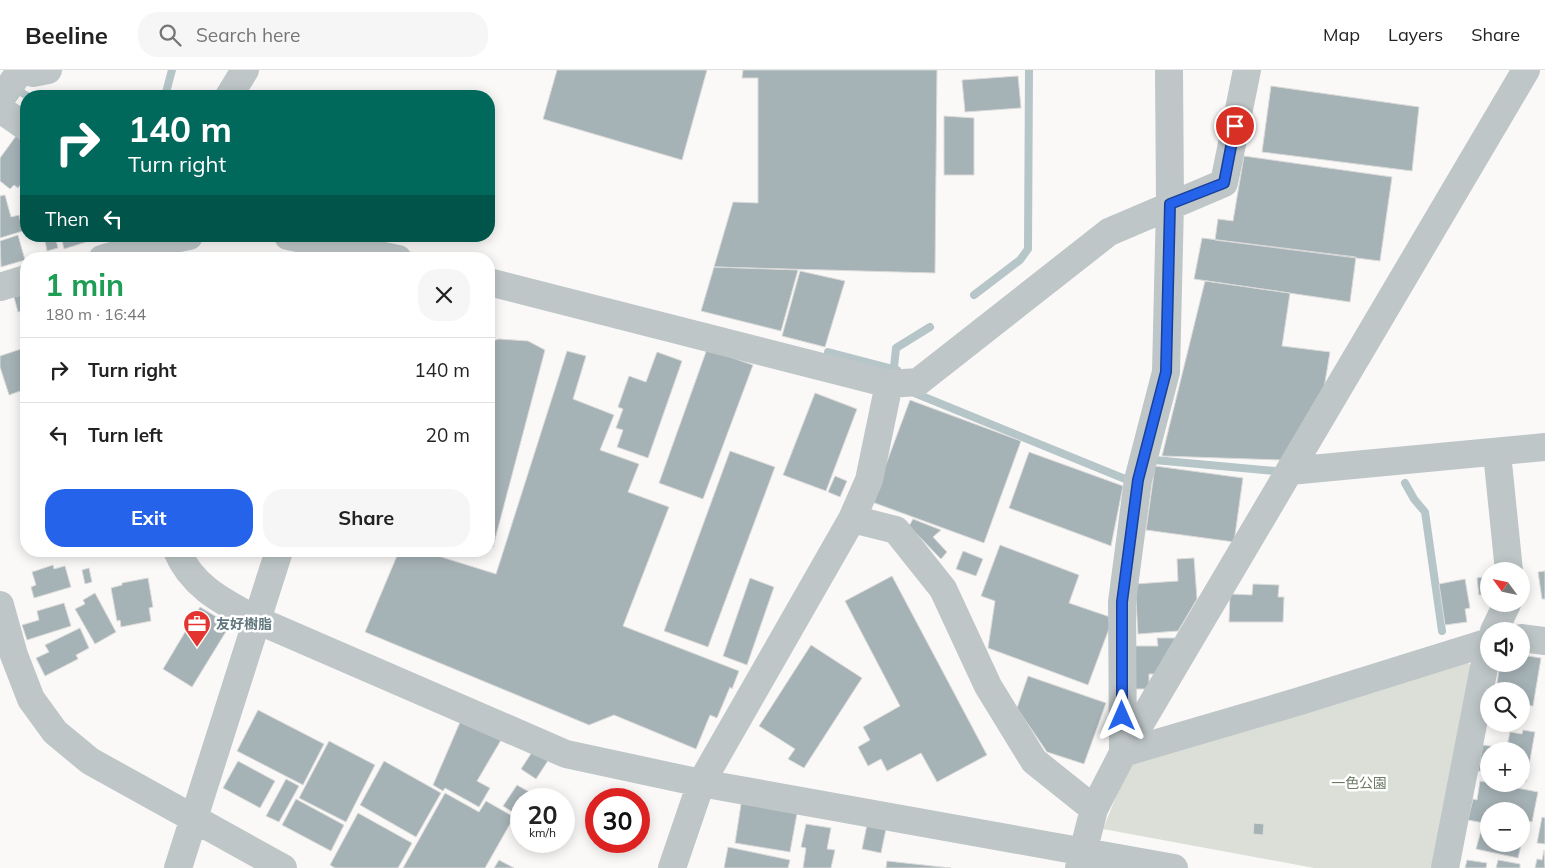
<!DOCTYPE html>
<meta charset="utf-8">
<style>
:root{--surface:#fff;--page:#f6f6f6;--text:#222;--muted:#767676;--line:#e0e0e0;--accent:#2563eb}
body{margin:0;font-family:Mulish,"Noto Sans JP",sans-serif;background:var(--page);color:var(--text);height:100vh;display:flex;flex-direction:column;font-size:19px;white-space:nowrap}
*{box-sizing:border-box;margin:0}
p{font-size:16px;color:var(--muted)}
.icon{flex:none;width:28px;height:28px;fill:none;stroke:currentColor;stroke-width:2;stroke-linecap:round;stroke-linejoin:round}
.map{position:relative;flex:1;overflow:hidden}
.drawer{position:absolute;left:20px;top:182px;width:475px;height:305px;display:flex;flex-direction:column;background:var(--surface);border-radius:20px;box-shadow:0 2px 12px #0003}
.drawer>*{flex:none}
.banner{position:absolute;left:20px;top:20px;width:475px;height:152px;border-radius:20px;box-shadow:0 2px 12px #0003;background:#00695c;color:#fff;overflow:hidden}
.needle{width:32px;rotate:303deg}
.tools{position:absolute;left:1480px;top:492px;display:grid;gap:10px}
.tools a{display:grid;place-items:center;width:50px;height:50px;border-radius:50%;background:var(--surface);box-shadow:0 2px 12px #0003;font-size:25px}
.speed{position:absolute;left:510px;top:718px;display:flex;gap:10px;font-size:25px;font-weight:700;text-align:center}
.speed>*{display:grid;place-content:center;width:65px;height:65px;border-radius:50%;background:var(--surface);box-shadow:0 2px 12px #0003;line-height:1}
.speed small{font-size:12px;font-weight:400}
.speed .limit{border:8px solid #d22;background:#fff;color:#111}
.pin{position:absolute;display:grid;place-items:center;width:42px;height:42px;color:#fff;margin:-21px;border:2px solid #fff;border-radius:50%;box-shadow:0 1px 5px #0007}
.me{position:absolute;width:55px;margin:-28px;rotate:0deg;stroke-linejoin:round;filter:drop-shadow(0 0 4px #0008)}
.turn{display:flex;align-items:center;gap:18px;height:105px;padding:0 25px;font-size:22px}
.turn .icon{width:65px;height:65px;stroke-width:2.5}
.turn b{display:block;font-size:35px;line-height:42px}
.then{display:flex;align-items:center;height:48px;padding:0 25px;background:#0003;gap:10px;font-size:19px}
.round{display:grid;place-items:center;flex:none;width:52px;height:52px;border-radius:20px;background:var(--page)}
.headline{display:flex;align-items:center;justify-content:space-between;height:85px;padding:0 25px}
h1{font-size:30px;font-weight:700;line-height:38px;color:#1e9e55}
.primary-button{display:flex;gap:10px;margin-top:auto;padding:10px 25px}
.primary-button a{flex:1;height:58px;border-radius:20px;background:var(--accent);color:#fff;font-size:20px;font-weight:700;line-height:58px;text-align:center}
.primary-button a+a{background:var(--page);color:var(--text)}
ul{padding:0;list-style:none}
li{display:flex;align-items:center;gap:15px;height:65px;padding:0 25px;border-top:1px solid var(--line)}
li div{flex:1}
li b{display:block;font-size:19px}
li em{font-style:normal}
header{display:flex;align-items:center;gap:30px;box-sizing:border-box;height:70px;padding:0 25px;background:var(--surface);border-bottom:1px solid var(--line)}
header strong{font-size:24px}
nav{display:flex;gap:28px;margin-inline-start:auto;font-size:18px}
.search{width:350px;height:45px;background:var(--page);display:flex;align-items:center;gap:12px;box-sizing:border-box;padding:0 18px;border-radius:20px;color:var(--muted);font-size:19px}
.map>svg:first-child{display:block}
.green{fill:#dbdfd7}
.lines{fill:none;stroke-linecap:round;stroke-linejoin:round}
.stream{stroke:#b6c6c8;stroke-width:8}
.building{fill:#a5b2b6;stroke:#dcdbda}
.minor{stroke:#bec6c8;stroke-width:28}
.route-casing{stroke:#184099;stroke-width:12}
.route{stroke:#2563eb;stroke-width:9}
.labels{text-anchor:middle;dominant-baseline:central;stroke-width:5;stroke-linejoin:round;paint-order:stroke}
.poi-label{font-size:14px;font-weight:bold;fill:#60767d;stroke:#fff;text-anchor:start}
.park-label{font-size:14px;fill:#6d7a64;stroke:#fff}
</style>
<header>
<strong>Beeline</strong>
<div class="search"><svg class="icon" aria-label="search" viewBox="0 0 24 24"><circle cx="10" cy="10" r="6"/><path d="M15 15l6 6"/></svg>Search here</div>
<nav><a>Map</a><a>Layers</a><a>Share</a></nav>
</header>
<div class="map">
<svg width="1545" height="798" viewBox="0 0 1545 798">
<rect width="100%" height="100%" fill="#faf9f8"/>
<path class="green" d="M 1461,587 L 1472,596 L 1432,798 L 1314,798 L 1103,759 L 1131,690 Z"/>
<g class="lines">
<path class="stream" d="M 21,22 L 27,26
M 165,26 L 172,0
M 974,225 L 1020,190 L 1028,179 L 1029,0
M 828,282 L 897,300
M 894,297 L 896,278 L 930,257
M 912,322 L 1130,411
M 1154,390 L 1275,401
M 1405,413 L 1414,429 L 1425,442 L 1442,561"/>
</g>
<path class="building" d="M 557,0 L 707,0 L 682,90 L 543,49 Z
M 743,0 L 937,0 L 935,203 L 714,197 L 733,132 L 758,133 L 758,8 L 742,8 Z
M 1018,6 L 1021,38 L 965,42 L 962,10 Z
M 1271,16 L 1419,37 L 1412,101 L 1262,82 Z
M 944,46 L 974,48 L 974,105 L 944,105 Z
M 19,62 L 26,68 L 26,108 L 18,118 L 14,115 L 10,119 L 0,111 L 0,88 Z
M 1244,86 L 1392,107 L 1380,191 L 1215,170 L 1218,149 L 1233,151 Z
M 5,125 L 11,147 L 19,145 L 23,161 L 0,168 L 0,126 Z
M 18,165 L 25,190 L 1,197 L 0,171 Z
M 44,166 L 55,166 L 58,178 L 47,181 Z
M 61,166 L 85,166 L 86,172 L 64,179 Z
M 1202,168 L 1356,187 L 1350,232 L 1194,209 Z
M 714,197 L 798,200 L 781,261 L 701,241 Z
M 800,201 L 845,211 L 825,277 L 782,266 Z
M 1205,211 L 1290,223 L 1282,276 L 1330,282 L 1321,336 L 1281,390 L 1162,386 Z
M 22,225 L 26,240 L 18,242 L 14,227 Z
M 26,243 L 26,264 L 25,264 L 21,244 Z
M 499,269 L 528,271 L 545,280 L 493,477 L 489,476 L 489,272 Z
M 21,279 L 26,296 L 26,319 L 9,325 L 0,297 L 0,286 Z
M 707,279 L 753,295 L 703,429 L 659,413 Z
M 567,281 L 586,286 L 573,329 L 614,345 L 600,380 L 639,394 L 628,422 L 669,437 L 623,556 L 739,601 L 732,619 L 730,617 L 717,648 L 710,645 L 696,679 L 614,645 L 589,655 L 365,562 L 399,481 L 411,483 L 412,481 L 422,481 L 496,504 Z
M 657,282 L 682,291 L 648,388 L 617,377 L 623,360 L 616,358 L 623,339 L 618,337 L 629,306 L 646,312 Z
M 815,323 L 857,339 L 826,421 L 783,405 Z
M 910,330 L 1021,371 L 984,473 L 872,432 Z
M 730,381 L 775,397 L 708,577 L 664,561 Z
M 1029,382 L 1123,416 L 1111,476 L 1009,438 Z
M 1155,396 L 1243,408 L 1234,472 L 1146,460 Z
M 835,406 L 847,411 L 840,427 L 828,422 Z
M 913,449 L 941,460 L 933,467 L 947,482 L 941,489 L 909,456 Z
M 1000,475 L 1079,505 L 1069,533 L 1113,548 L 1088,615 L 988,578 L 995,531 L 981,526 Z
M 963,481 L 983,489 L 976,506 L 956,499 Z
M 1194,488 L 1197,529 L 1178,561 L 1138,564 L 1135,514 L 1178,511 L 1177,489 Z
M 53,495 L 54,499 L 65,496 L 71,517 L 34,528 L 31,517 L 36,515 L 32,502 Z
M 89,498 L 92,512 L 85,514 L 82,500 Z
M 1545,501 L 1545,529 L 1542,529 L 1538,502 Z
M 892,506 L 987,685 L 937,712 L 921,683 L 887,701 L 881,689 L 868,696 L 858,677 L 870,670 L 863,657 L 900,636 L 845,531 Z
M 1489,506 L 1489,524 L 1479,525 L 1477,508 Z
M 148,508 L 153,537 L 149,538 L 151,551 L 121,557 L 120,550 L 117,551 L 111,518 L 122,515 L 122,513 Z
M 750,508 L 774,517 L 747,595 L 723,586 Z
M 1465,509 L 1470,538 L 1465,539 L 1467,552 L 1445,555 L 1439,514 Z
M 1253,514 L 1279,515 L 1278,527 L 1284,527 L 1283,552 L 1229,552 L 1230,524 L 1252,525 Z
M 95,523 L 116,562 L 95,574 L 75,539 L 85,534 L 83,530 Z
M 64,533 L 71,556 L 27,570 L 22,555 L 39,550 L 37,541 Z
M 200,537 L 230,555 L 192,617 L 163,599 Z
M 80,558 L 89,578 L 76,585 L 78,589 L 45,606 L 36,588 L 49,582 L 45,575 Z
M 1157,568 L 1177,568 L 1157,604 L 1149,604 L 1149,619 L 1132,619 L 1132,576 L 1158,576 Z
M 811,575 L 862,608 L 804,698 L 788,689 L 795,679 L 759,656 Z
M 1521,585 L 1541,588 L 1533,636 L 1521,634 L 1521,621 L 1514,621 L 1515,616 L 1497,613 L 1500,594 L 1521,594 Z
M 1028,606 L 1106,633 L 1084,694 L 1047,682 L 1017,638 Z
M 258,640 L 324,674 L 303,715 L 237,681 Z
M 464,643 L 504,665 L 477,711 L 490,718 L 479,737 L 445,718 L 443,721 L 433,715 Z
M 1523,660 L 1535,662 L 1526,712 L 1521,711 L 1521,681 L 1506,681 L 1510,662 L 1522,664 Z
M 329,671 L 375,695 L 346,752 L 299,728 Z
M 1483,675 L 1502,678 L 1501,681 L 1489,681 L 1489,703 L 1478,701 Z
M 536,676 L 551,686 L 536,709 L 521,699 Z
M 238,691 L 275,711 L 260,738 L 223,718 Z
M 384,691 L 441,723 L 416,767 L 360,735 Z
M 286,709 L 299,716 L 279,752 L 266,746 Z
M 1480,711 L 1538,722 L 1532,752 L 1521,749 L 1521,741 L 1489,741 L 1489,754 L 1468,750 L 1473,729 L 1477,730 Z
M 517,715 L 531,723 L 527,729 L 521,729 L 521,738 L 517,745 L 503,736 Z
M 445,723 L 479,742 L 486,731 L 514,747 L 485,798 L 403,798 Z
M 742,728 L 798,738 L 790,782 L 735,773 Z
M 296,729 L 344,755 L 331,781 L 282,755 Z
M 358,743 L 412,773 L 398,798 L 335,798 L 330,795 Z
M 1542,747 L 1545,748 L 1545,774 L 1537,773 Z
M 868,750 L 887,754 L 881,783 L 862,779 Z
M 1254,753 L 1264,754 L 1263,765 L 1253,764 Z
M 806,754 L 831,758 L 827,779 L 835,780 L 831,798 L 803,798 L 806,778 L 801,777 Z
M 1482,757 L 1489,759 L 1489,774 L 1521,774 L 1521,766 L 1523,767 L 1518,788 L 1476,779 Z
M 728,777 L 790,790 L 788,798 L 724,798 Z
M 1544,780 L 1545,798 L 1535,798 L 1537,789 L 1542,790 Z
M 499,790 L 514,798 L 494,798 Z
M 1467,790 L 1487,793 L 1486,798 L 1465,798 Z
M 1498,790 L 1520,794 L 1520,798 L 1496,798 Z
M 887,791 L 951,798 L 886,798 Z"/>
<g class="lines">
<path class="minor" d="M 24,0 L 33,3 L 48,0
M 1169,0 L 1170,134 L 1166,302 L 1138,410 L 1122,532 L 1123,683 L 1300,631 L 1489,572
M 229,26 L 245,0
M 0,30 L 21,0
M 0,39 L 26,57
M 288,166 L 398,189
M 155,173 L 189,166
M 102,189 L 155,173 L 155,166
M 489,212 L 889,314 L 918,312 L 1109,162 L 1224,113 L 1247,0
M 0,217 L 26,209
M 1497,383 L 1509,501
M 1290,401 L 1545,377
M 852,449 L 896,460 L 943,519 L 988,616 L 1034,691 L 1094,739
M 177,481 C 193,518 224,532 257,550 L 566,684 L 701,713 L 1174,798
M 0,535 L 14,585 L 31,629 L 55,662 L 90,691 L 283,798
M 1494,561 L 1507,534
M 1521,568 L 1545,571
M 178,798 L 279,481
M 672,798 L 701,713 L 852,449 L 869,410 L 889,314
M 1079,798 L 1094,739 L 1123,683 L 1526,0
M 1445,798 L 1489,572"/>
</g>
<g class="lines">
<defs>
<path id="route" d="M 1122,646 L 1122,532 L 1138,410 L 1166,302 L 1170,134 L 1224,113 L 1235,56"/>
</defs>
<use href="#route" class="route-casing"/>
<use href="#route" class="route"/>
</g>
<defs>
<symbol id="office-pin" viewBox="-11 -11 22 30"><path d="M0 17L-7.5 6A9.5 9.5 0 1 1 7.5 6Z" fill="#e3342f" stroke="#fff"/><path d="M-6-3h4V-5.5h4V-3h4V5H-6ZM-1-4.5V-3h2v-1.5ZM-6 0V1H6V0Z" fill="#fff"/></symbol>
</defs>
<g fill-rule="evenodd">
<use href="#office-pin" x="181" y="538" width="32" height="43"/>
</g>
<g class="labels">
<g class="poi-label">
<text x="216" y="554">友好樹脂</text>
</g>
<g class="park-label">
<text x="1359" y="713">一色公園</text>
</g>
</g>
</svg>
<div class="tools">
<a><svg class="needle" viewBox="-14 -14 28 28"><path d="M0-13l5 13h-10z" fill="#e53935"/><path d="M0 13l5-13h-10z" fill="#767676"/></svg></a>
<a><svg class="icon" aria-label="sound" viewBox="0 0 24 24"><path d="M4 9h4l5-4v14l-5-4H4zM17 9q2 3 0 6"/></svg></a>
<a><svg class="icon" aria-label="search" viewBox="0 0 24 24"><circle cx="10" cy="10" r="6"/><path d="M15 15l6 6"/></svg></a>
<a>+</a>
<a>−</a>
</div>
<div class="speed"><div>20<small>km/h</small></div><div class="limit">30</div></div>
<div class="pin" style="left:1235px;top:56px;background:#d93025"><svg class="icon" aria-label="arrive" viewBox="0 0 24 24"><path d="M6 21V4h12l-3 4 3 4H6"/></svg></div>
<svg class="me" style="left:1122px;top:646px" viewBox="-20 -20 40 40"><path d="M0-17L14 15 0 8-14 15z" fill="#2563eb" stroke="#fff" stroke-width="4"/></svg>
<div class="banner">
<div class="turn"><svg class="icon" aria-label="right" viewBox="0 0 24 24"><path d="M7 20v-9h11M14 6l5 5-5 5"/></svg><div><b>140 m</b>Turn right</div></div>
<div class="then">Then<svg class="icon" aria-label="left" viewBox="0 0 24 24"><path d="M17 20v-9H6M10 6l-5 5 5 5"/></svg></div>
</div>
<section class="drawer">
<div class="headline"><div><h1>1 min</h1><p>180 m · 16:44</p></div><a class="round"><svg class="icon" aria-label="close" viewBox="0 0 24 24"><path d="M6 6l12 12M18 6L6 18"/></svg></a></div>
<ul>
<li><svg class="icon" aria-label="right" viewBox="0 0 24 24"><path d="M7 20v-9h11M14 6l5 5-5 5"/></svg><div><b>Turn right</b></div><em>140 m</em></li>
<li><svg class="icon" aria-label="left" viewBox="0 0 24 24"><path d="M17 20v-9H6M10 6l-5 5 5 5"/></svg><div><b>Turn left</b></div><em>20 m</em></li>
</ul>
<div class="primary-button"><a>Exit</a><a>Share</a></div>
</section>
</div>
